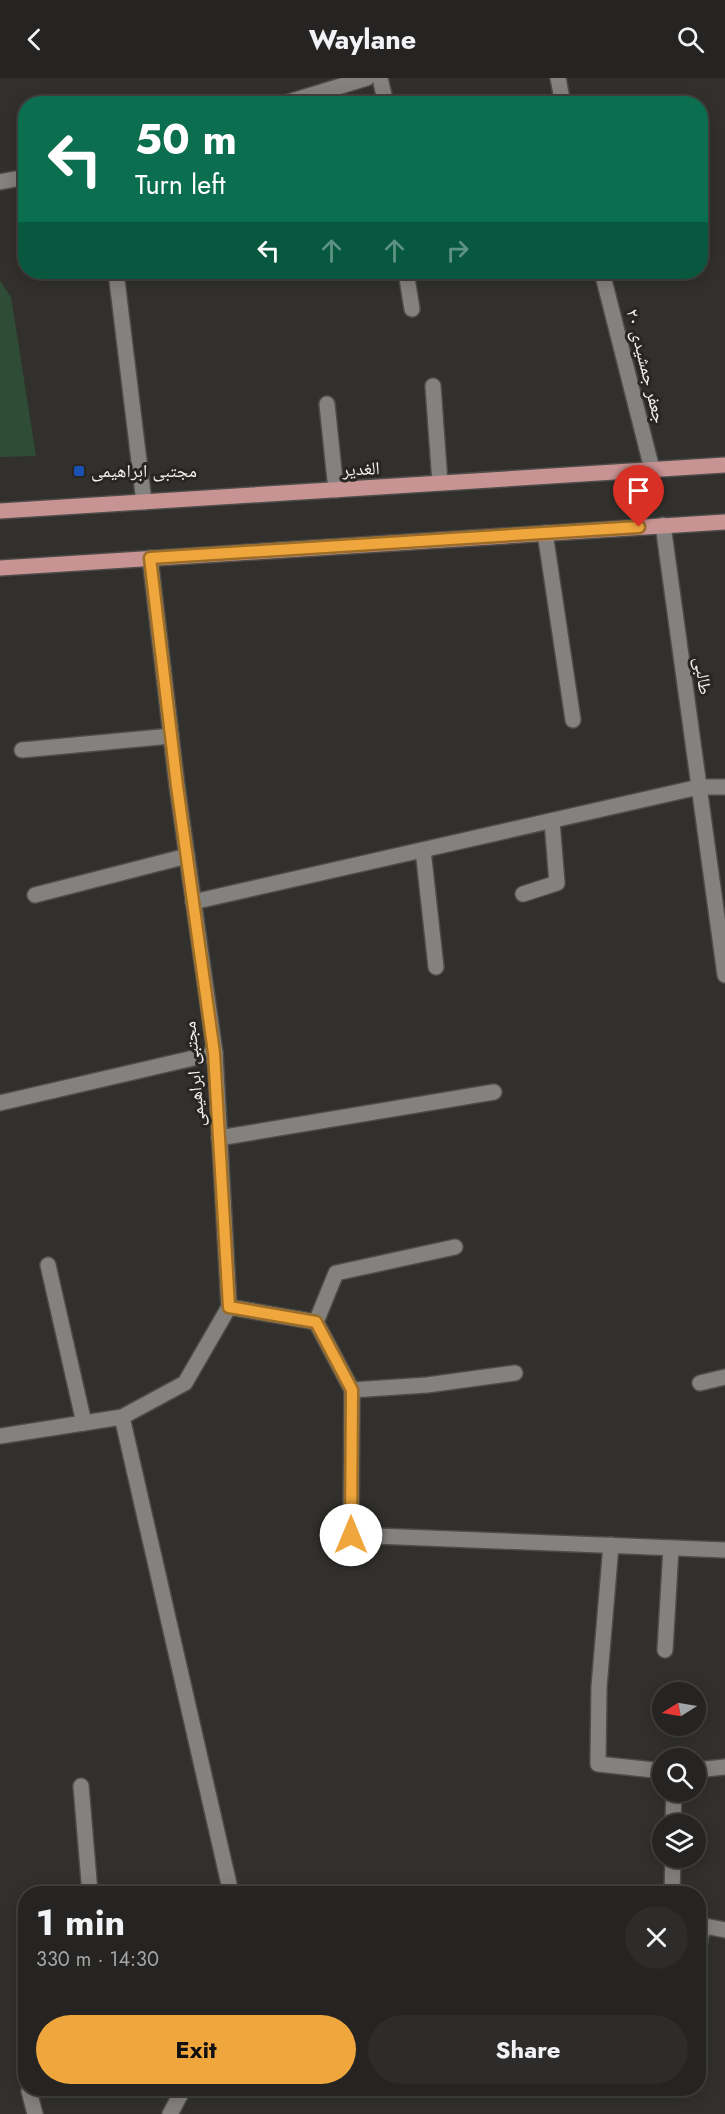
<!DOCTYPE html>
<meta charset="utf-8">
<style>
:root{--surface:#252422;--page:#2d2c2a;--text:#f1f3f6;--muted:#a3a4a5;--line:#424140;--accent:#efa73d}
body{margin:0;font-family:Jost,"Noto Naskh Arabic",sans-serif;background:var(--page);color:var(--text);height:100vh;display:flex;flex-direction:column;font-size:22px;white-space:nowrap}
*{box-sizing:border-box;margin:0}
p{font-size:20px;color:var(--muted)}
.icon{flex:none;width:33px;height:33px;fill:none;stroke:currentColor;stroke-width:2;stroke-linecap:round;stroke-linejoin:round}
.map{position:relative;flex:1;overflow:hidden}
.drawer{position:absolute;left:18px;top:1808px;width:688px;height:210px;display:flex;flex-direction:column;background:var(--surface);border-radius:24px;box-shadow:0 3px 15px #0003,0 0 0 2px var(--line)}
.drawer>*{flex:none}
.banner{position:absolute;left:18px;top:18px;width:690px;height:183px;border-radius:24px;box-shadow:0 3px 15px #0003,0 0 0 2px var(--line);background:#0b6e4f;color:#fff;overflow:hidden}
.needle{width:39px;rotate:259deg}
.buttons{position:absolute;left:652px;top:1604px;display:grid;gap:12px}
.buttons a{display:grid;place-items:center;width:54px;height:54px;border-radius:50%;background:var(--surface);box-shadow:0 3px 15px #0003,0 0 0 2px var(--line);font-size:30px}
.pin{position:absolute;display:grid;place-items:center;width:51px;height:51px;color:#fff;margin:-62px -26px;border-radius:50% 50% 50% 0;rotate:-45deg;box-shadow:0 0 6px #0007}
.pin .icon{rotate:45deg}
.me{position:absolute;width:66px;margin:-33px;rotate:0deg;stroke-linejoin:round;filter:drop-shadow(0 0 4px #0008)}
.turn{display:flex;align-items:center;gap:21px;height:126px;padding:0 18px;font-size:27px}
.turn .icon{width:78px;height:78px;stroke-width:2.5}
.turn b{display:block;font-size:42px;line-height:51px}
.lanes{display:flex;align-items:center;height:57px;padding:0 18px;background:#0003;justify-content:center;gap:30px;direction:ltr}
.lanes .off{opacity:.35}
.round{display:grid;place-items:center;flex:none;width:63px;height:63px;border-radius:32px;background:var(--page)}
.head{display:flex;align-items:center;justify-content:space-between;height:102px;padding:0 18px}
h1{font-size:36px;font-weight:700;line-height:45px}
.cta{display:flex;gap:12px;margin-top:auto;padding:12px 18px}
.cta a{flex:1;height:69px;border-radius:36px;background:var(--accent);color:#111;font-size:24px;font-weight:700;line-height:69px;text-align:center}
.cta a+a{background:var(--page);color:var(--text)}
header{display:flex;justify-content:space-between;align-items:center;height:78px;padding:0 18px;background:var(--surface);font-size:27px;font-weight:700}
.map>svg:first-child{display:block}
.green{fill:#2f4c36}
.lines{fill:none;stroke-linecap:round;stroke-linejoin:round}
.service-casing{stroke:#4d4c49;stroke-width:18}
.minor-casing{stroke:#4d4c49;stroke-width:18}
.tertiary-casing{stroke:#4d4c49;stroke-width:18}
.primary-casing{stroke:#4d4c49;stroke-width:18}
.service{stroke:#84827f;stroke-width:15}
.minor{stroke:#84827f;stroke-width:15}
.tertiary{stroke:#84827f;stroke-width:15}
.primary{stroke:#c89393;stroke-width:15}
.route-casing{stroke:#9b6d28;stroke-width:15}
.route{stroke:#efa73d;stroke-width:10}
.transit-dot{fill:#1a4fb4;stroke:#272623;stroke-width:2}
.labels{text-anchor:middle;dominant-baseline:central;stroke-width:6;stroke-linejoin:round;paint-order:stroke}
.street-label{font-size:18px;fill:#f2f1ef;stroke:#272623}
.poi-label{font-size:18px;fill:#f2f1ef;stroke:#272623;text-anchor:start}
</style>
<header><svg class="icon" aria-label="back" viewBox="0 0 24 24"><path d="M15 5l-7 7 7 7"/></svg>Waylane<svg class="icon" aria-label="search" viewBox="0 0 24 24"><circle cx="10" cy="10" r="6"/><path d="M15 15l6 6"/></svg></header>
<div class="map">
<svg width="725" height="2036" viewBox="0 0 725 2036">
<rect width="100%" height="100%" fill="#31302d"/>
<path class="green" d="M 0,203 L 11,219 L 36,378 L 0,379 Z"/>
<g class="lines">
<defs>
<path id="service" d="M 380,0 L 386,26
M 406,194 L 412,231
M 433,308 L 440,405
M 327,326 L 336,412
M 545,455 L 573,642
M 22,672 L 171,658
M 699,709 L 725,709
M 423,772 L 436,889
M 523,816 L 557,805 L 552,743
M 35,817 L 187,778
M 0,1025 L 215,975
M 219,1060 L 494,1014
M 48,1187 L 84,1345
M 316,1244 L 336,1195 L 455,1169
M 700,1305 L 725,1299
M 352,1312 L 427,1307 L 515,1295
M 611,1467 L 599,1609 L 598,1686 L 663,1693
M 665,1572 L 671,1470
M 696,1692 L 725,1689
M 81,1708 L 90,1815
M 673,1746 L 674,1713
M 672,1815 L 673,1779
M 699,1867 L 703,1848
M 29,2013 L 35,2036"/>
<path id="minor" d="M 558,0 L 563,26
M 116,194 L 144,424
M 602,194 L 652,391
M 663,447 L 725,897
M 193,824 L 699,709
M 229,1229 L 316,1244 L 352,1312 L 351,1457 L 725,1472
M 122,1339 L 231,1815
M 0,1358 L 122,1339 L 185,1305 L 229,1229 L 215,975 L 177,708 L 150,480"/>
<path id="tertiary" d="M 282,26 L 367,0
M 0,104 L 26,99
M 699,1847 L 725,1852
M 170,2036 L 184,2010"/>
<path id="primary" d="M 0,433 L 725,387
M 0,490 L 725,444"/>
</defs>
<use href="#service" class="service-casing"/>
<use href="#minor" class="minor-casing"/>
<use href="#tertiary" class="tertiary-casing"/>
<use href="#primary" class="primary-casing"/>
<use href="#service" class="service"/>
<use href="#minor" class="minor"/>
<use href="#tertiary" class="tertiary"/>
<use href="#primary" class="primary"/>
</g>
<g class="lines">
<defs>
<path id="route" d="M 351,1457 L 352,1312 L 316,1244 L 229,1229 L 214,975 L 177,708 L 150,480 L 639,449"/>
</defs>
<use href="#route" class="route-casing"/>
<use href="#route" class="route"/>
</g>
<rect class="transit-dot" x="73" y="387" width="12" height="12" rx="3"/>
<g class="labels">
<g class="street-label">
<text transform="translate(646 288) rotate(76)">جعفر جمشیدی ۲۰</text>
<text transform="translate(361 391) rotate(-3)">الغدیر</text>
<text transform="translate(703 598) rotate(82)">طالبی</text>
<text transform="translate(194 996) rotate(-95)">مجتبی ابراهیمی</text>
</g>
<g class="poi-label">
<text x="91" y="393">مجتبی ابراهیمی</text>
</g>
</g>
</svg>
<div class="buttons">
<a><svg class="needle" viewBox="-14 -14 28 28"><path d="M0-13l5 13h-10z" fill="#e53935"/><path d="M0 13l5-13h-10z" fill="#a3a4a5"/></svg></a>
<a><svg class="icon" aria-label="search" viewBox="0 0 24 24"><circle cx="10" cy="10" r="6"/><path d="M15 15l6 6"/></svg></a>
<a><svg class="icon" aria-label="layers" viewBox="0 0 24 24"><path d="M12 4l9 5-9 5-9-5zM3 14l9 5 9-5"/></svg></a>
</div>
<div class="pin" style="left:639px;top:449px;background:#d93025"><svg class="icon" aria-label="arrive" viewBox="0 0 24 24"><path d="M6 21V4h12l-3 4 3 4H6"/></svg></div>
<svg class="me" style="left:351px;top:1457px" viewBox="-20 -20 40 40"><circle r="19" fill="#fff"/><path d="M0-13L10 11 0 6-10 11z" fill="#efa73d"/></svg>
<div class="banner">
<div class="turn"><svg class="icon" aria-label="left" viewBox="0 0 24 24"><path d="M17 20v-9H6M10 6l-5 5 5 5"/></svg><div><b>50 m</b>Turn left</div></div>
<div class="lanes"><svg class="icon" aria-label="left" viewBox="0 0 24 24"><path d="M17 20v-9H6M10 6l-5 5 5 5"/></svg><svg class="icon off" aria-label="ahead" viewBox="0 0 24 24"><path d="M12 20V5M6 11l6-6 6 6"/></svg><svg class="icon off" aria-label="ahead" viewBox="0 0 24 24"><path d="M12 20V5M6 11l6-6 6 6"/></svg><svg class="icon off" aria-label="right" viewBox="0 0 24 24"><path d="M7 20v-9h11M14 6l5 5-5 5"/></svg></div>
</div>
<section class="drawer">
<div class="head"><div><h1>1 min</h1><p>330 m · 14:30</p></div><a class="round"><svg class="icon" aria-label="close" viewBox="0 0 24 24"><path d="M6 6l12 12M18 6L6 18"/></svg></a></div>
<div class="cta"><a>Exit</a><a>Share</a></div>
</section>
</div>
